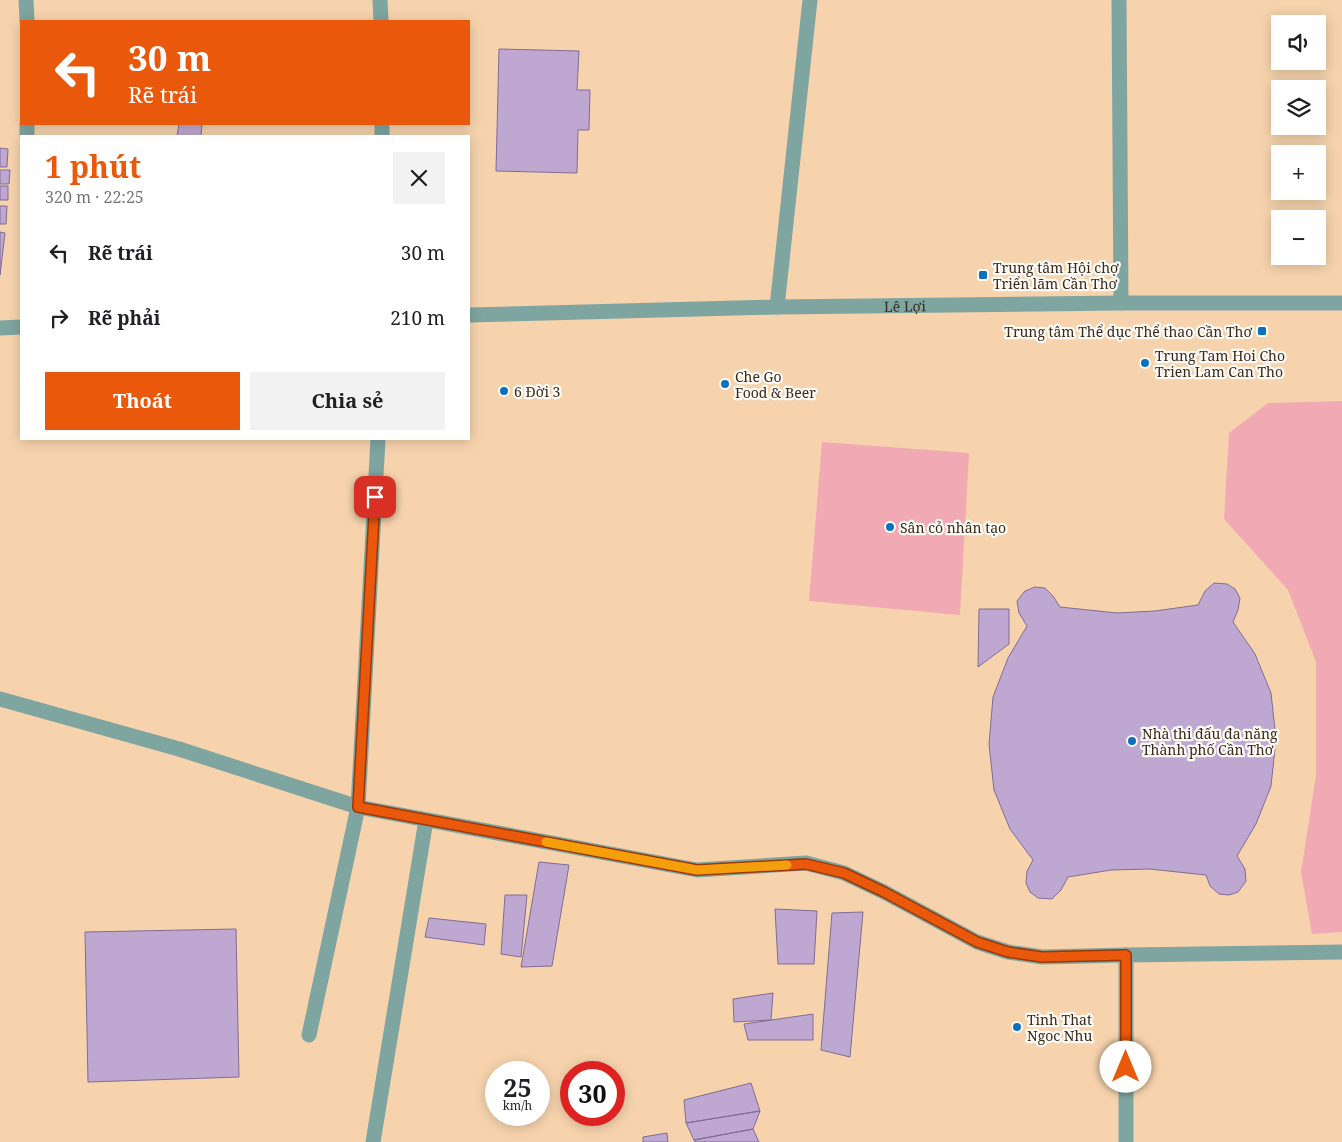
<!DOCTYPE html>
<html lang="vi">
<meta charset="utf-8">
<style>
:root{--surface:#fff;--page:#f2f2f2;--text:#202124;--muted:#757577;--accent:#ea580c}
body{margin:0;font-family:"Noto Serif",serif;background:var(--page);color:var(--text);height:100vh;display:flex;flex-direction:column;font-size:19px;white-space:nowrap}
*{box-sizing:border-box;margin:0}
p{font-size:16px;color:var(--muted)}
.icon{flex:none;width:28px;height:28px;fill:none;stroke:currentColor;stroke-width:2;stroke-linecap:round;stroke-linejoin:round}
.map{position:relative;flex:1;overflow:hidden}
.drawer{position:absolute;left:20px;top:135px;width:450px;height:305px;display:flex;flex-direction:column;background:var(--surface);border-radius:0px;box-shadow:0 2px 12px #0003}
.drawer>*{flex:none}
.guide{position:absolute;left:20px;top:20px;width:450px;height:105px;border-radius:0px;box-shadow:0 2px 12px #0003;background:#ea580c;color:#fff;overflow:hidden}
.controls{position:absolute;left:1271px;top:15px;display:grid;gap:10px}
.controls a{display:grid;place-items:center;width:55px;height:55px;border-radius:0px;background:var(--surface);box-shadow:0 2px 12px #0003;font-size:25px}
.speed{position:absolute;left:485px;top:1061px;display:flex;gap:10px;font-size:25px;font-weight:700;text-align:center}
.speed>*{display:grid;place-content:center;width:65px;height:65px;border-radius:50%;background:var(--surface);box-shadow:0 2px 12px #0003;line-height:1}
.speed small{font-size:12px;font-weight:400}
.speed .limit{border:8px solid #d22;background:#fff;color:#111}
.pin{position:absolute;display:grid;place-items:center;width:42px;height:42px;color:#fff;margin:-21px;border-radius:10px;box-shadow:0 2px 8px #0006}
.me{position:absolute;width:55px;margin:-28px;rotate:0deg;stroke-linejoin:round;filter:drop-shadow(0 0 4px #0008)}
.turn{display:flex;align-items:center;gap:18px;height:105px;padding:0 25px;font-size:22px}
.turn .icon{width:65px;height:65px;stroke-width:2.5}
.turn b{display:block;font-size:35px;line-height:42px}
.round{display:grid;place-items:center;flex:none;width:52px;height:52px;border-radius:0px;background:var(--page)}
.headline{display:flex;align-items:center;justify-content:space-between;height:85px;padding:0 25px}
h1{font-size:30px;font-weight:700;line-height:38px;color:var(--accent)}
.action{display:flex;gap:10px;margin-top:auto;padding:10px 25px}
.action a{flex:1;height:58px;border-radius:0px;background:var(--accent);color:#fff;font-size:20px;font-weight:700;line-height:58px;text-align:center}
.action a+a{background:var(--page);color:var(--text)}
ul{padding:0;list-style:none}
li{display:flex;align-items:center;gap:15px;height:65px;padding:0 25px}
li div{flex:1}
li b{display:block;font-size:19px}
li em{font-style:normal}
.map>svg:first-child{display:block}
.green{fill:#f1a9b4}
.building{fill:#bea8d2;stroke:#816c93}
.lines{fill:none;stroke-linecap:round;stroke-linejoin:round}
.minor{stroke:#7fa5a1;stroke-width:15}
.route-casing{stroke:#983908;stroke-width:12}
.route{stroke:#ea580c;stroke-width:9}
.slow{stroke:#f59e0b;stroke-width:9}
.poi-dot{fill:#0c71bd;stroke:#fefaf6;stroke-width:2}
.labels{text-anchor:middle;dominant-baseline:central;stroke-width:4.5;stroke-linejoin:round;paint-order:stroke}
.poi-label{font-size:14px;fill:#372a1b;stroke:#fefaf6;text-anchor:start}
.street-label{font-size:14px;fill:#372a1b;stroke:#fefaf6}
</style>
<div class="map">
<svg width="1342" height="1142" viewBox="0 0 1342 1142">
<rect width="100%" height="100%" fill="#f6d3ad"/>
<path class="green" d="M 1342,401 L 1342,932 L 1312,934 L 1301,872 L 1316,776 L 1316,662 L 1288,590 L 1224,519 L 1229,433 L 1268,403 Z
M 822,442 L 969,453 L 960,615 L 809,601 Z"/>
<path class="building" d="M 499,49 L 579,51 L 577,90 L 590,90 L 589,130 L 578,130 L 577,173 L 496,171 Z
M 179,124 L 202,124 L 201,136 L 177,136 Z
M 0,148 L 8,149 L 7,167 L 0,167 Z
M 0,170 L 10,170 L 9,184 L 0,184 Z
M 0,186 L 8,186 L 8,200 L 0,200 Z
M 0,206 L 7,206 L 6,224 L 0,224 Z
M 0,232 L 5,233 L 0,275 Z
M 1214,583 L 1227,584 L 1235,589 L 1240,598 L 1238,610 L 1233,622 L 1255,654 L 1271,693 L 1276,739 L 1271,786 L 1256,824 L 1237,856 L 1245,869 L 1246,881 L 1238,892 L 1229,895 L 1219,894 L 1210,886 L 1206,875 L 1149,869 L 1111,870 L 1068,877 L 1061,890 L 1052,899 L 1038,898 L 1030,892 L 1026,883 L 1027,871 L 1033,860 L 1010,829 L 994,790 L 989,744 L 993,697 L 1008,658 L 1027,626 L 1019,613 L 1017,601 L 1025,591 L 1035,587 L 1045,588 L 1053,596 L 1060,607 L 1117,613 L 1155,611 L 1198,605 L 1205,591 Z
M 979,609 L 1009,609 L 1009,644 L 978,667 Z
M 539,862 L 569,865 L 552,966 L 521,967 Z
M 505,895 L 527,895 L 521,957 L 501,954 Z
M 775,909 L 817,911 L 814,964 L 778,964 Z
M 863,912 L 850,1057 L 821,1050 L 832,913 Z
M 429,918 L 486,924 L 484,945 L 425,937 Z
M 236,929 L 239,1077 L 88,1082 L 85,932 Z
M 773,993 L 771,1020 L 734,1022 L 733,999 Z
M 813,1014 L 813,1040 L 748,1040 L 744,1024 Z
M 751,1083 L 760,1111 L 686,1123 L 684,1100 Z
M 760,1111 L 753,1129 L 694,1140 L 686,1123 Z
M 753,1129 L 759,1142 L 695,1142 L 694,1140 Z
M 667,1133 L 668,1142 L 643,1142 L 643,1137 Z"/>
<g class="lines">
<g class="minor">
<path d="M 26,0 L 27,21"/>
<path d="M 380,0 L 381,21"/>
<path d="M 1119,0 L 1121,303"/>
<path d="M 27,124 L 27,136"/>
<path d="M 382,124 L 382,136"/>
<path d="M 777,307 L 810,0"/>
<path id="s1" d="M 469,315 L 777,307 L 1121,303 L 1342,303"/>
<path d="M 0,328 L 21,327"/>
<path d="M 0,699 L 179,749 L 358,807 L 697,870 L 806,863 L 844,873 L 884,892 L 977,942 L 1008,952 L 1042,957 L 1126,955"/>
<path d="M 309,1035 L 358,807 L 378,439"/>
<path d="M 373,1142 L 426,820"/>
<path d="M 1126,1142 L 1126,955 L 1342,952"/>
</g>
</g>
<g class="lines">
<defs>
<path id="route" d="M 375,497 L 358,807 L 697,870 L 806,864 L 844,873 L 884,892 L 977,942 L 1008,952 L 1042,957 L 1126,955 L 1126,1067"/>
</defs>
<use href="#route" class="route-casing"/>
<use href="#route" class="route"/>
<path class="slow" d="M 546,842 L 697,870 L 787,865"/>
</g>
<g class="poi-dot">
<rect x="978" y="270" width="10" height="10" rx="2.5"/>
<rect x="1257" y="326" width="10" height="10" rx="2.5"/>
<circle cx="1145" cy="363" r="5"/>
<circle cx="725" cy="384" r="5"/>
<circle cx="504" cy="391" r="5"/>
<circle cx="890" cy="527" r="5"/>
<circle cx="1132" cy="741" r="5"/>
<circle cx="1017" cy="1027" r="5"/>
</g>
<g class="labels">
<g class="poi-label">
<text x="993" y="267">Trung tâm Hội chợ<tspan x="993" dy="16">Triển lãm Cần Thơ</tspan></text>
<text x="1252" y="331" text-anchor="end">Trung tâm Thể dục Thể thao Cần Thơ</text>
<text x="1155" y="355">Trung Tam Hoi Cho<tspan x="1155" dy="16">Trien Lam Can Tho</tspan></text>
<text x="735" y="376">Che Go<tspan x="735" dy="16">Food &amp; Beer</tspan></text>
<text x="514" y="391">6 Đời 3</text>
<text x="900" y="527">Sân cỏ nhân tạo</text>
<text x="1142" y="733">Nhà thi đấu đa năng<tspan x="1142" dy="16">Thành phố Cần Thơ</tspan></text>
<text x="1027" y="1019">Tinh That<tspan x="1027" dy="16">Ngoc Nhu</tspan></text>
</g>
<g class="street-label">
<text stroke="none"><textPath href="#s1" startOffset="436">Lê Lợi</textPath></text>
</g>
</g>
</svg>
<div class="controls">
<a><svg class="icon" aria-label="sound" viewBox="0 0 24 24"><path d="M4 9h4l5-4v14l-5-4H4zM17 9q2 3 0 6"/></svg></a>
<a><svg class="icon" aria-label="layers" viewBox="0 0 24 24"><path d="M12 4l9 5-9 5-9-5zM3 14l9 5 9-5"/></svg></a>
<a>+</a>
<a>−</a>
</div>
<div class="speed"><div>25<small>km/h</small></div><div class="limit">30</div></div>
<div class="pin" style="left:375px;top:497px;background:#d93025"><svg class="icon" aria-label="arrive" viewBox="0 0 24 24"><path d="M6 21V4h12l-3 4 3 4H6"/></svg></div>
<svg class="me" style="left:1126px;top:1067px" viewBox="-20 -20 40 40"><circle r="19" fill="#fff"/><path d="M0-13L10 11 0 6-10 11z" fill="#ea580c"/></svg>
<div class="guide">
<div class="turn"><svg class="icon" aria-label="left" viewBox="0 0 24 24"><path d="M17 20v-9H6M10 6l-5 5 5 5"/></svg><div><b>30 m</b>Rẽ trái</div></div>
</div>
<section class="drawer">
<div class="headline"><div><h1>1 phút</h1><p>320 m · 22:25</p></div><a class="round"><svg class="icon" aria-label="close" viewBox="0 0 24 24"><path d="M6 6l12 12M18 6L6 18"/></svg></a></div>
<ul>
<li><svg class="icon" aria-label="left" viewBox="0 0 24 24"><path d="M17 20v-9H6M10 6l-5 5 5 5"/></svg><div><b>Rẽ trái</b></div><em>30 m</em></li>
<li><svg class="icon" aria-label="right" viewBox="0 0 24 24"><path d="M7 20v-9h11M14 6l5 5-5 5"/></svg><div><b>Rẽ phải</b></div><em>210 m</em></li>
</ul>
<div class="action"><a>Thoát</a><a>Chia sẻ</a></div>
</section>
</div>
